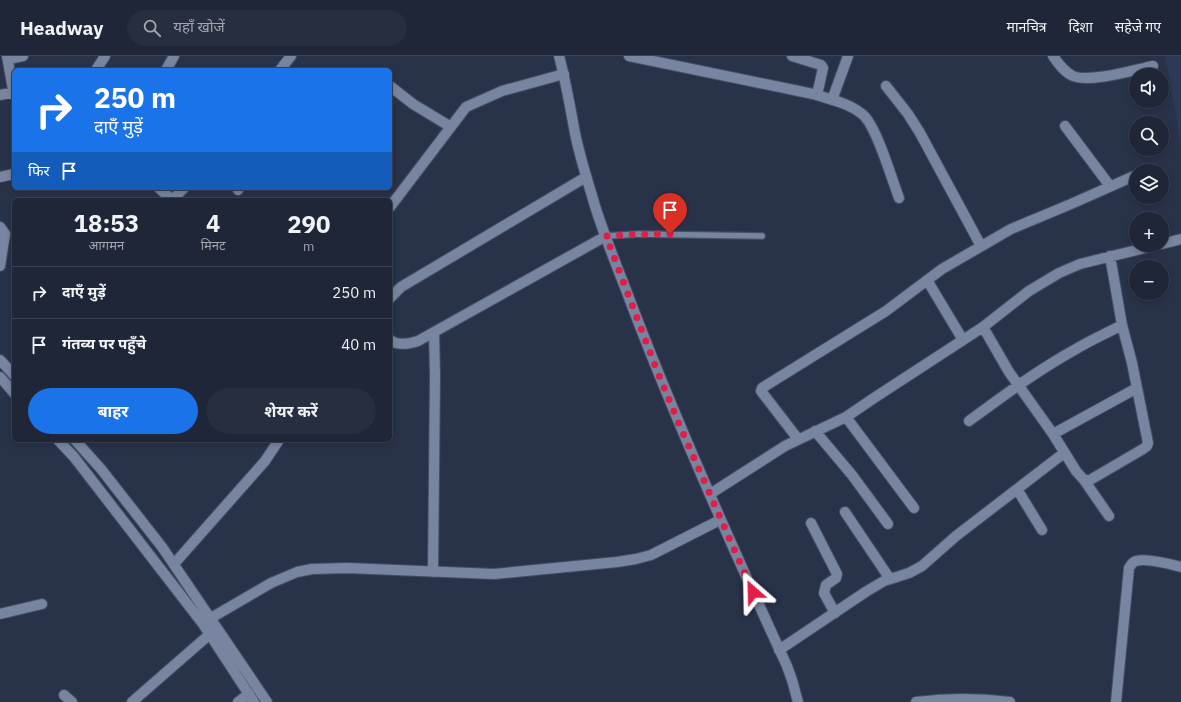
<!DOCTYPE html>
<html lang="hi">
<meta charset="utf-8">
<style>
:root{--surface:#1e2637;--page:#262e3f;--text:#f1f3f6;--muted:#a1a5ad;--line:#3c4352;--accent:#1a73e8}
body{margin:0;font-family:"IBM Plex Sans","Noto Sans Devanagari",sans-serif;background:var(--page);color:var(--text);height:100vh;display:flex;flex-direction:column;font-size:15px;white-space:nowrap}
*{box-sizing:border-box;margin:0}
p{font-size:13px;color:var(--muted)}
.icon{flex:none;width:22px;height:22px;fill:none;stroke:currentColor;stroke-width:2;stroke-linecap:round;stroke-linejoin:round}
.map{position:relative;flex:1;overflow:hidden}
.side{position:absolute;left:12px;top:142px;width:380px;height:244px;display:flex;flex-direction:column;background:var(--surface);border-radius:6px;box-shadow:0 2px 6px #0003,0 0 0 1px var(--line)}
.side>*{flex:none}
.top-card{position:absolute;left:12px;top:12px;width:380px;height:122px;border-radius:6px;box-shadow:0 2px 6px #0003,0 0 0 1px var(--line);background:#1a73e8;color:#fff;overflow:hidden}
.controls{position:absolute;left:1129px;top:12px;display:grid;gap:8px}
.controls a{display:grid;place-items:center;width:40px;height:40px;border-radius:50%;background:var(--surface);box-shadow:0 2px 6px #0003,0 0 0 1px var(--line);font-size:20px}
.pin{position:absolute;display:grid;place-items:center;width:34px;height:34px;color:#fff;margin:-41px -17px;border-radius:50% 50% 50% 0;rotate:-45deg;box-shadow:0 0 4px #0007}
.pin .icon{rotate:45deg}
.me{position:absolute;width:44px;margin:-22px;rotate:335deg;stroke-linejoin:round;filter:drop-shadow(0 0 3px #0008)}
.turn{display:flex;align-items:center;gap:14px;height:84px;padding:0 16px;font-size:18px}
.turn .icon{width:52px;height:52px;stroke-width:2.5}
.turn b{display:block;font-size:28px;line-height:34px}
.then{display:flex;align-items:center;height:38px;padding:0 16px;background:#0003;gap:8px;font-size:15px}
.eta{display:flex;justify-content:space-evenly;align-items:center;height:68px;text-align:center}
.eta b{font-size:24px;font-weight:700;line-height:28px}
.action{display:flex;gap:8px;margin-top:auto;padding:8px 16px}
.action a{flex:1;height:46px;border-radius:24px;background:var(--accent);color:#fff;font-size:16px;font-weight:700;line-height:46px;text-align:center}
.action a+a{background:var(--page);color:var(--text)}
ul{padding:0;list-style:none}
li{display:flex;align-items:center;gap:12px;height:52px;padding:0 16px;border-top:1px solid var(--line)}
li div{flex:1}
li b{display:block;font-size:15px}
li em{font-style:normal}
header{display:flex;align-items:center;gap:24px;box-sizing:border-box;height:56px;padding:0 20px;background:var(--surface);border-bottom:1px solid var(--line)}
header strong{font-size:19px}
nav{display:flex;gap:22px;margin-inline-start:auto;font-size:14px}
.search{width:280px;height:36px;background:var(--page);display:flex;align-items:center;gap:10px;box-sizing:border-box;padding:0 14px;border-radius:22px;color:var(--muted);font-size:15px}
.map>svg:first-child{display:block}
.built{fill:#2d3a57}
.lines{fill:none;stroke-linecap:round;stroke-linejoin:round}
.service-casing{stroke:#464f62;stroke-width:8}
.minor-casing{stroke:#464f62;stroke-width:12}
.tertiary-casing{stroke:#464f62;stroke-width:12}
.secondary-casing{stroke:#464f62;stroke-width:12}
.service{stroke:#7885a0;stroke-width:5.5}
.minor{stroke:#7885a0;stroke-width:10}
.tertiary{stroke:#7885a0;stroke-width:10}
.secondary{stroke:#7885a0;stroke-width:10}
.route{stroke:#e11d48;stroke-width:7;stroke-dasharray:0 12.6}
</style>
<header>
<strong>Headway</strong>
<div class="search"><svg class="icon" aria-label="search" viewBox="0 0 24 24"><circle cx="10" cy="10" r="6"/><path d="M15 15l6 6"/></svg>यहाँ खोजें</div>
<nav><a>मानचित्र</a><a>दिशा</a><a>सहेजे गए</a></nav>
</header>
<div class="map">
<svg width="1181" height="646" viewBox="0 0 1181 646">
<rect width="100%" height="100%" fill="#283249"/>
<path class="built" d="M 1165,0 L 1181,0 L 1181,86 Z"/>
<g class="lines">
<defs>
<path id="service" d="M 606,180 L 639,178 L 762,180"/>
<path id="minor" d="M 7,0 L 14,39
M 629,0 L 813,38 C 829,43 849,47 862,58 C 876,68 892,124 899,142
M 792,0 L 821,9 L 823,12 L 817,39
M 1053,0 C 1058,7 1064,16 1073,20 C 1090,27 1134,14 1153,10
M 8,3 L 23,0
M 96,14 L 105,0
M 166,14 L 174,0
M 280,14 L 291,0
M 390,30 L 413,48 L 451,71
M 886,30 L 908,58 L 920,77 L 981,190
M 0,39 L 14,36
M 832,44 L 848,0
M 1065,70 L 1110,130
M 0,121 L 14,118
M 159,132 L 172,144 L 184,132
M 238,134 L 239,132
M 390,151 L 466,51 L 502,35 L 564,18
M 0,171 L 5,178 L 0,210
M 1162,188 L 1181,183
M 927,224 L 963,284
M 390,242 L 401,231 L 586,121
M 983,271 L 1009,316 L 1053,378 L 1076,415 L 1084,424 L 1090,424 L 1143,393 L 1147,390 L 1148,387 L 1132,307 L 1122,269 L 1110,200
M 390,284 C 398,290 409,288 418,285 L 606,180
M 846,361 L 914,452
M 969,365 C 1003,340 1038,314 1076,293 C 1091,284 1107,277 1122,269
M 815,375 L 852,419 L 888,468
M 1053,378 L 1137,332
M 798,383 L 761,335 L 762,332 L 886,255 L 942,213 L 1011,173 L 1071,148 L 1134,120
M 1084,424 L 1109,460
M 1017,433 L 1042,474
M 710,438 L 785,390 L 846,361 L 874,342 L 983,271 L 1029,235 L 1059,217 L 1080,208 L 1157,189
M 845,456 L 890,523
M 811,467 L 837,518 L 836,522 L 826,529 L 824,537 L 835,557
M 174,508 L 265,405 L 279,384
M 433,516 L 435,319 L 434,276
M 0,558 L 42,548
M 211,562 L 271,527 L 297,516 L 312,513 L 347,512 L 494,518 L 617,506 L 636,503 L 651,499 L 720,464
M 779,594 L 867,535 L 884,525 L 909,517 L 922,510 L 956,480 L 1064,397
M 64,639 L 72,646
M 132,646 L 210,578
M 238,646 L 249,638
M 916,646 C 948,642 978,642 1010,646
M 1116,646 L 1129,512 C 1131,509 1132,506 1136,505 C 1146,502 1170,508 1181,511"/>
<path id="tertiary" d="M 559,0 C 566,26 570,51 575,77 C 580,102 588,126 595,150 C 606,185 621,220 634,255 C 680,375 733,493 787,610 L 792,624 L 798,646"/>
<path id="secondary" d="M 0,304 L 14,319
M 0,321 L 14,337
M 58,384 L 74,401 L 203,568 L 254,646
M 75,384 L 101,413 L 162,491 L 267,646"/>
</defs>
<use href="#service" class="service-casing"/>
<use href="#minor" class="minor-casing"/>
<use href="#tertiary" class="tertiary-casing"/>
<use href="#secondary" class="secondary-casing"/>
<use href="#service" class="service"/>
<use href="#minor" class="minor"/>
<use href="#tertiary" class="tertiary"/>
<use href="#secondary" class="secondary"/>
</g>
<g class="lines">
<path class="route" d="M 670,178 L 639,178 L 606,180 L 656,312 L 679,368 L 753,536"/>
</g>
</svg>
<div class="controls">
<a><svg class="icon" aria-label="sound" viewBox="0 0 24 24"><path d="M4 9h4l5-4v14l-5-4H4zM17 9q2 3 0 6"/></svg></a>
<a><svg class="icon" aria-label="search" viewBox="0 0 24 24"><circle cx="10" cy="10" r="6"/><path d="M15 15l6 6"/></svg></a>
<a><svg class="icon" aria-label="layers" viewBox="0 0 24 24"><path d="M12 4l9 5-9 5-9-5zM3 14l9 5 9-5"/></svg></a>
<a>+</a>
<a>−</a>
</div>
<div class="pin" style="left:670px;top:178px;background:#d93025"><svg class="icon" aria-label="arrive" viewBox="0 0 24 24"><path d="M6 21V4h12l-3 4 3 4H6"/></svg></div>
<svg class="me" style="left:753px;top:536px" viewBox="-20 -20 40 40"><path d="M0-17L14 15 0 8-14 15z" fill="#e11d48" stroke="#fff" stroke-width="4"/></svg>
<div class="top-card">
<div class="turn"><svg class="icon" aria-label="right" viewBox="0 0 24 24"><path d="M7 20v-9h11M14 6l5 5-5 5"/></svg><div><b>250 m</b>दाएँ मुड़ें</div></div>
<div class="then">फिर<svg class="icon" aria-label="arrive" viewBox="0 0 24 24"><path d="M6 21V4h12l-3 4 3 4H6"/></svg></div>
</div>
<section class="side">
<div class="eta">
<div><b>18:53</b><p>आगमन</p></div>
<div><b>4</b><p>मिनट</p></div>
<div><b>290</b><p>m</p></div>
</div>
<ul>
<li><svg class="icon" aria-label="right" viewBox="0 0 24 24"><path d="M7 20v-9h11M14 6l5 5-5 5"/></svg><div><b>दाएँ मुड़ें</b></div><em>250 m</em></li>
<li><svg class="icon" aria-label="arrive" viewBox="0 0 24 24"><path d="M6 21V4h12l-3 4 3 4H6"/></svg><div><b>गंतव्य पर पहुँचे</b></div><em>40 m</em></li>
</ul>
<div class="action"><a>बाहर</a><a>शेयर करें</a></div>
</section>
</div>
